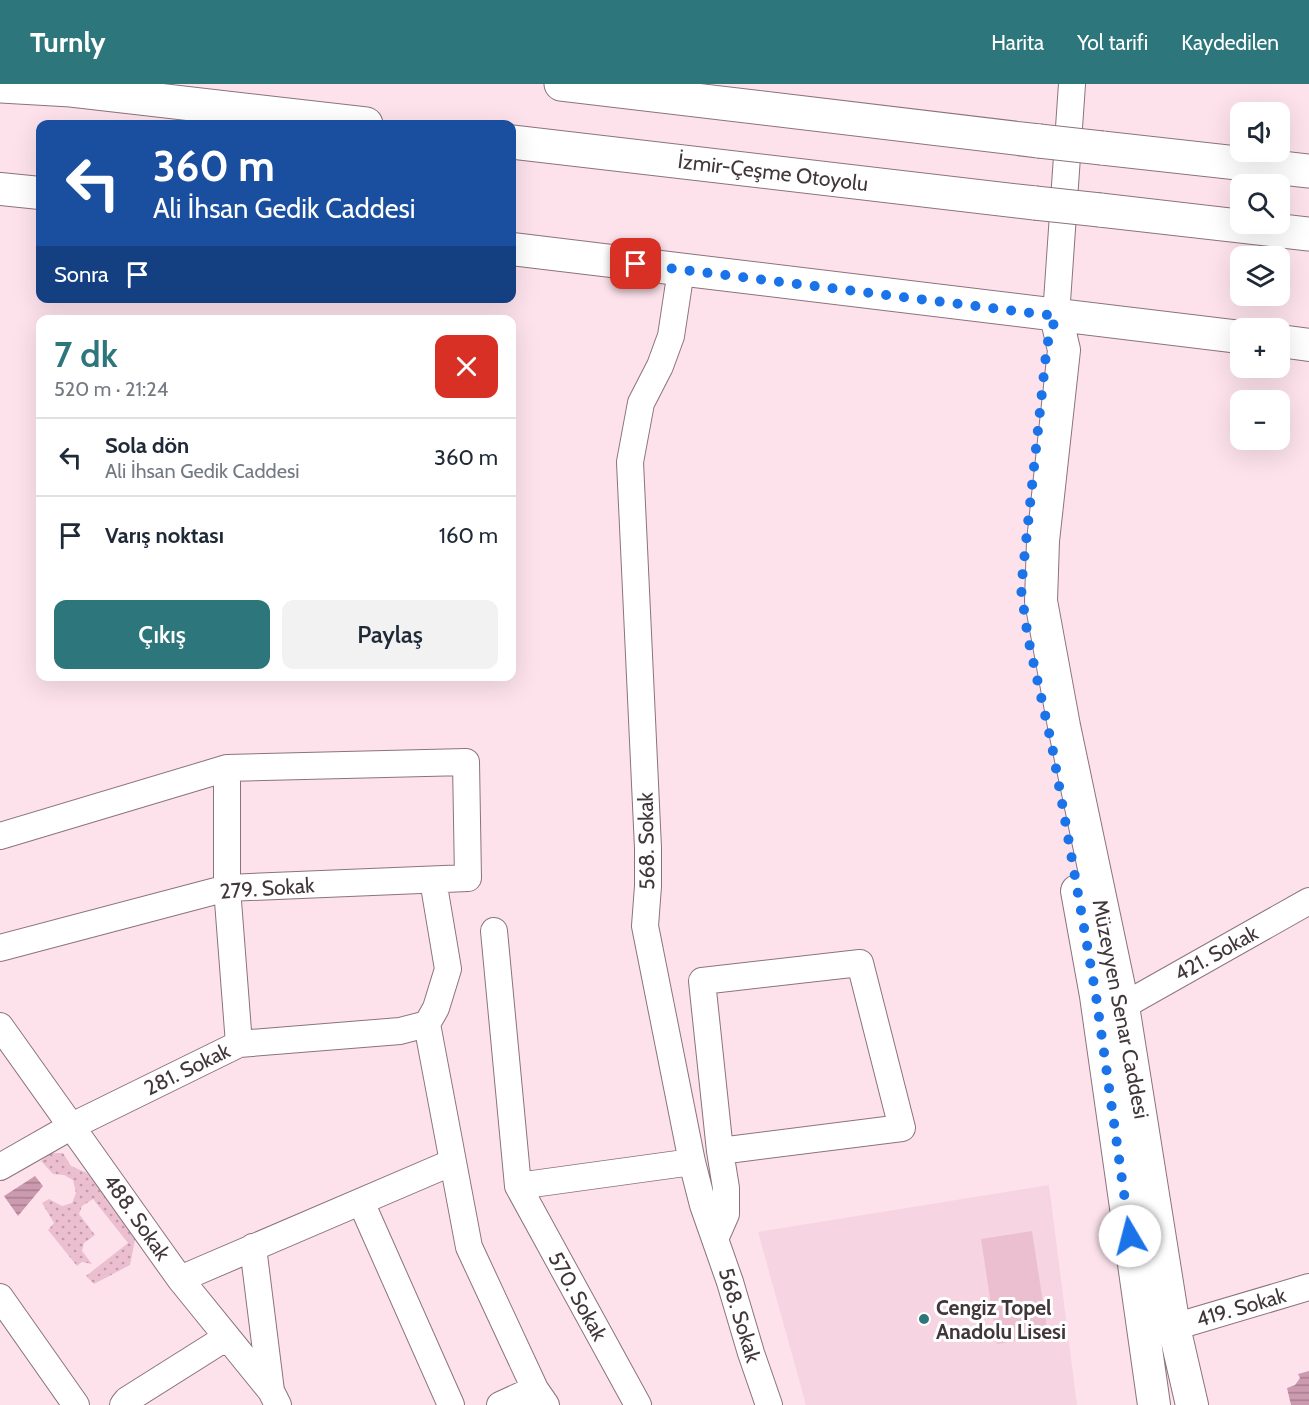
<!DOCTYPE html>
<html lang="tr">
<meta charset="utf-8">
<style>
:root{--surface:#fff;--page:#f2f2f3;--text:#1f2937;--muted:#747a83;--line:#e0e1e3;--accent:#2c767c}
body{margin:0;font-family:Cabin,sans-serif;background:var(--page);color:var(--text);height:100vh;display:flex;flex-direction:column;font-size:22px;white-space:nowrap}
*{box-sizing:border-box;margin:0}
p{font-size:20px;color:var(--muted)}
.icon{flex:none;width:33px;height:33px;fill:none;stroke:currentColor;stroke-width:2;stroke-linecap:round;stroke-linejoin:round}
.map{position:relative;flex:1;overflow:hidden}
.sheet{position:absolute;left:36px;top:231px;width:480px;height:366px;display:flex;flex-direction:column;background:var(--surface);border-radius:12px;box-shadow:0 6px 24px #0002}
.sheet>*{flex:none}
.hud{position:absolute;left:36px;top:36px;width:480px;height:183px;border-radius:12px;box-shadow:0 6px 24px #0002;background:#1a4fa0;color:#fff;overflow:hidden}
.buttons{position:absolute;left:1230px;top:18px;display:grid;gap:12px}
.buttons a{display:grid;place-items:center;width:60px;height:60px;border-radius:12px;background:var(--surface);box-shadow:0 6px 24px #0002;font-size:30px}
.pin{position:absolute;display:grid;place-items:center;width:51px;height:51px;color:#fff;margin:-26px;border-radius:12px;box-shadow:0 3px 9px #0006}
.me{position:absolute;width:66px;margin:-33px;rotate:352deg;stroke-linejoin:round;filter:drop-shadow(0 0 4px #0008)}
.turn{display:flex;align-items:center;gap:21px;height:126px;padding:0 18px;font-size:27px}
.turn .icon{width:78px;height:78px;stroke-width:2.5}
.turn b{display:block;font-size:42px;line-height:51px}
.then{display:flex;align-items:center;height:57px;padding:0 18px;background:#0003;gap:12px;font-size:22px}
.round{display:grid;place-items:center;flex:none;width:63px;height:63px;border-radius:12px;background:var(--page)}
.head{display:flex;align-items:center;justify-content:space-between;height:102px;padding:0 18px}
h1{font-size:36px;font-weight:600;line-height:45px;color:var(--accent)}
.action{display:flex;gap:12px;margin-top:auto;padding:12px 18px}
.action a{flex:1;height:69px;border-radius:12px;background:var(--accent);color:#fff;font-size:24px;font-weight:600;line-height:69px;text-align:center}
.action a+a{background:var(--page);color:var(--text)}
ul{padding:0;list-style:none}
li{display:flex;align-items:center;gap:18px;height:78px;padding:0 18px;border-top:2px solid var(--line)}
li div{flex:1}
li b{display:block;font-size:22px}
li em{font-style:normal}
header{display:flex;align-items:center;gap:36px;box-sizing:border-box;height:84px;padding:0 30px;background:var(--accent);color:#fff}
header strong{font-size:28px}
nav{display:flex;gap:33px;margin-inline-start:auto;font-size:21px}
.map>svg:first-child{display:block}
.built{fill:#f7d4e1}
.grass{fill:url(#grass-dots)}
.garden{fill:#ebbfd0}
.water{fill:url(#water-rules)}
.lines{fill:none;stroke-linecap:round;stroke-linejoin:round}
.minor-casing{stroke:#8b737c;stroke-width:28}
.major-casing{stroke:#8b737c;stroke-width:34}
.highway-casing{stroke:#8b737c;stroke-width:35}
.minor{stroke:#fff;stroke-width:26}
.major{stroke:#fff;stroke-width:32}
.highway{stroke:#fff;stroke-width:33}
.highway-bridge-casing{stroke:#8b737c;stroke-width:35;stroke-linecap:butt}
.highway-bridge{stroke:#fff;stroke-width:33}
.route{stroke:#1a73e8;stroke-width:10;stroke-dasharray:0 18}
.poi-dot{fill:#2c767c;stroke:#fff;stroke-width:2}
.labels{text-anchor:middle;dominant-baseline:central;stroke-width:6;stroke-linejoin:round;paint-order:stroke}
.street-label{font-size:21px;fill:#41363a;stroke:#fff}
.poi-label{font-size:21px;font-weight:bold;fill:#41363a;stroke:#fff;text-anchor:start}
</style>
<header>
<strong>Turnly</strong>
<nav><a>Harita</a><a>Yol tarifi</a><a>Kaydedilen</a></nav>
</header>
<div class="map">
<svg width="1309" height="1321" viewBox="0 0 1309 1321">
<defs>
<pattern id="grass-dots" width="8" height="8" patternUnits="userSpaceOnUse" patternTransform="scale(1.5)"><rect width="8" height="8" fill="#ebbfd0"/><path d="M2 2h.1M6 6h.1" fill="none" stroke="#c09caa" stroke-width="1.8" stroke-linecap="round"/></pattern>
<pattern id="water-rules" width="6" height="5" patternUnits="userSpaceOnUse" patternTransform="scale(1.5)"><rect width="6" height="5" fill="#cc9aae"/><path d="M0 2.5h6" fill="none" stroke="#a77e8f"/></pattern>
</defs>
<rect width="100%" height="100%" fill="#fde2ec"/>
<path class="built" d="M 1049,1101 L 1077,1321 L 806,1321 L 758,1148 Z"/>
<path class="grass" d="M 51,1069 L 63,1069 L 71,1082 L 87,1089 L 136,1151 L 130,1181 L 94,1200 L 86,1192 L 128,1159 L 93,1115 L 82,1122 L 79,1130 L 95,1151 L 84,1159 L 82,1167 L 92,1180 L 82,1178 L 77,1182 L 48,1146 L 54,1139 L 42,1119 L 49,1115 L 62,1122 L 72,1119 L 76,1109 L 73,1096 L 64,1091 L 53,1090 L 41,1077 Z"/>
<path class="garden" d="M 1032,1147 L 1048,1251 L 997,1260 L 981,1155 Z"/>
<path class="water" d="M 35,1092 L 43,1102 L 18,1132 L 4,1112 Z
M 1309,1287 L 1309,1321 L 1291,1321 L 1287,1304 L 1295,1301 L 1300,1294 L 1298,1290 Z"/>
<g class="lines">
<defs>
<path id="minor" d="M 681,186 L 671,252 L 660,282 L 641,319 L 630,378 L 648,764 L 648,802 L 645,842 L 692,1078 L 703,1121 L 730,1198 L 751,1269 L 769,1321
M 1056,232 L 1072,0
M 227,684 L 227,804 L 239,960
M 0,752 L 227,684 L 466,678 L 468,794 L 227,804 L 0,864
M 433,796 L 448,885 L 436,924 L 427,940 L 469,1163 L 535,1305
M 494,847 L 518,1102 L 638,1321
M 1123,922 L 1309,817
M 0,942 L 180,1195 L 271,1307 L 278,1321
M 0,1083 L 72,1042 L 239,960 L 400,947 L 427,940
M 518,1102 L 692,1078
M 361,1118 L 451,1321
M 715,1155 L 726,1130 L 726,1104 L 720,1067 L 902,1044 L 860,879 L 702,897 L 720,1067
M 253,1163 L 271,1307
M 180,1195 L 453,1078
M 0,1213 L 76,1321
M 1174,1243 L 1309,1203
M 123,1321 L 127,1316 L 227,1253
M 500,1321 L 535,1305 L 546,1321"/>
<path id="major" d="M 0,105 L 40,109
M 512,165 L 1240,253
M 1056,232 L 1064,266 L 1043,457 L 1041,517 L 1064,642 L 1123,922 L 1174,1243 L 1192,1321
M 1280,257 L 1309,261
M 1077,807 L 1096,912 L 1154,1321"/>
<path id="highway" d="M 561,0 L 1039,57
M 0,2 L 71,6 L 366,40
M 512,58 L 1035,119
M 1102,64 L 1309,87
M 1100,126 L 1309,150"/>
</defs>
<use href="#minor" class="minor-casing"/>
<use href="#major" class="major-casing"/>
<use href="#highway" class="highway-casing"/>
<use href="#minor" class="minor"/>
<use href="#major" class="major"/>
<use href="#highway" class="highway"/>
<defs>
<path id="highway-bridge" d="M 1039,57 L 1102,64
M 1035,119 L 1100,126"/>
</defs>
<use href="#highway-bridge" class="highway-bridge-casing"/>
<use href="#highway-bridge" class="highway-bridge"/>
</g>
<g class="lines">
<path class="route" d="M 636,180 L 1056,232 L 1047,261 L 1021,505 L 1028,554 L 1052,662 L 1096,912 L 1130,1152"/>
</g>
<circle class="poi-dot" cx="924" cy="1235" r="6"/>
<g class="labels">
<g class="street-label">
<text transform="translate(773 88) rotate(7)">İzmir-Çeşme Otoyolu</text>
<text transform="translate(646 757) rotate(-91)">568. Sokak</text>
<text transform="translate(267 804) rotate(-4)">279. Sokak</text>
<text transform="translate(1216 869) rotate(-29)">421. Sokak</text>
<text transform="translate(1121 925) rotate(79)">Müzeyyen Senar Caddesi</text>
<text transform="translate(187 985) rotate(-26)">281. Sokak</text>
<text transform="translate(137 1133) rotate(55)">488. Sokak</text>
<text transform="translate(578 1212) rotate(61)">570. Sokak</text>
<text transform="translate(1241 1223) rotate(-16)">419. Sokak</text>
<text transform="translate(740 1231) rotate(73)">568. Sokak</text>
</g>
<g class="poi-label">
<text x="936" y="1223">Cengiz Topel<tspan x="936" dy="24">Anadolu Lisesi</tspan></text>
</g>
</g>
</svg>
<div class="buttons">
<a><svg class="icon" aria-label="sound" viewBox="0 0 24 24"><path d="M4 9h4l5-4v14l-5-4H4zM17 9q2 3 0 6"/></svg></a>
<a><svg class="icon" aria-label="search" viewBox="0 0 24 24"><circle cx="10" cy="10" r="6"/><path d="M15 15l6 6"/></svg></a>
<a><svg class="icon" aria-label="layers" viewBox="0 0 24 24"><path d="M12 4l9 5-9 5-9-5zM3 14l9 5 9-5"/></svg></a>
<a>+</a>
<a>−</a>
</div>
<div class="pin" style="left:636px;top:180px;background:#d93025"><svg class="icon" aria-label="arrive" viewBox="0 0 24 24"><path d="M6 21V4h12l-3 4 3 4H6"/></svg></div>
<svg class="me" style="left:1130px;top:1152px" viewBox="-20 -20 40 40"><circle r="19" fill="#fff"/><path d="M0-13L10 11 0 6-10 11z" fill="#1a73e8"/></svg>
<div class="hud">
<div class="turn"><svg class="icon" aria-label="left" viewBox="0 0 24 24"><path d="M17 20v-9H6M10 6l-5 5 5 5"/></svg><div><b>360 m</b>Ali İhsan Gedik Caddesi</div></div>
<div class="then">Sonra<svg class="icon" aria-label="arrive" viewBox="0 0 24 24"><path d="M6 21V4h12l-3 4 3 4H6"/></svg></div>
</div>
<section class="sheet">
<div class="head"><div><h1>7 dk</h1><p>520 m · 21:24</p></div><a class="round" style="background:#d93025;color:#fff"><svg class="icon" aria-label="close" viewBox="0 0 24 24"><path d="M6 6l12 12M18 6L6 18"/></svg></a></div>
<ul>
<li><svg class="icon" aria-label="left" viewBox="0 0 24 24"><path d="M17 20v-9H6M10 6l-5 5 5 5"/></svg><div><b>Sola dön</b><p>Ali İhsan Gedik Caddesi</p></div><em>360 m</em></li>
<li><svg class="icon" aria-label="arrive" viewBox="0 0 24 24"><path d="M6 21V4h12l-3 4 3 4H6"/></svg><div><b>Varış noktası</b></div><em>160 m</em></li>
</ul>
<div class="action"><a>Çıkış</a><a>Paylaş</a></div>
</section>
</div>
